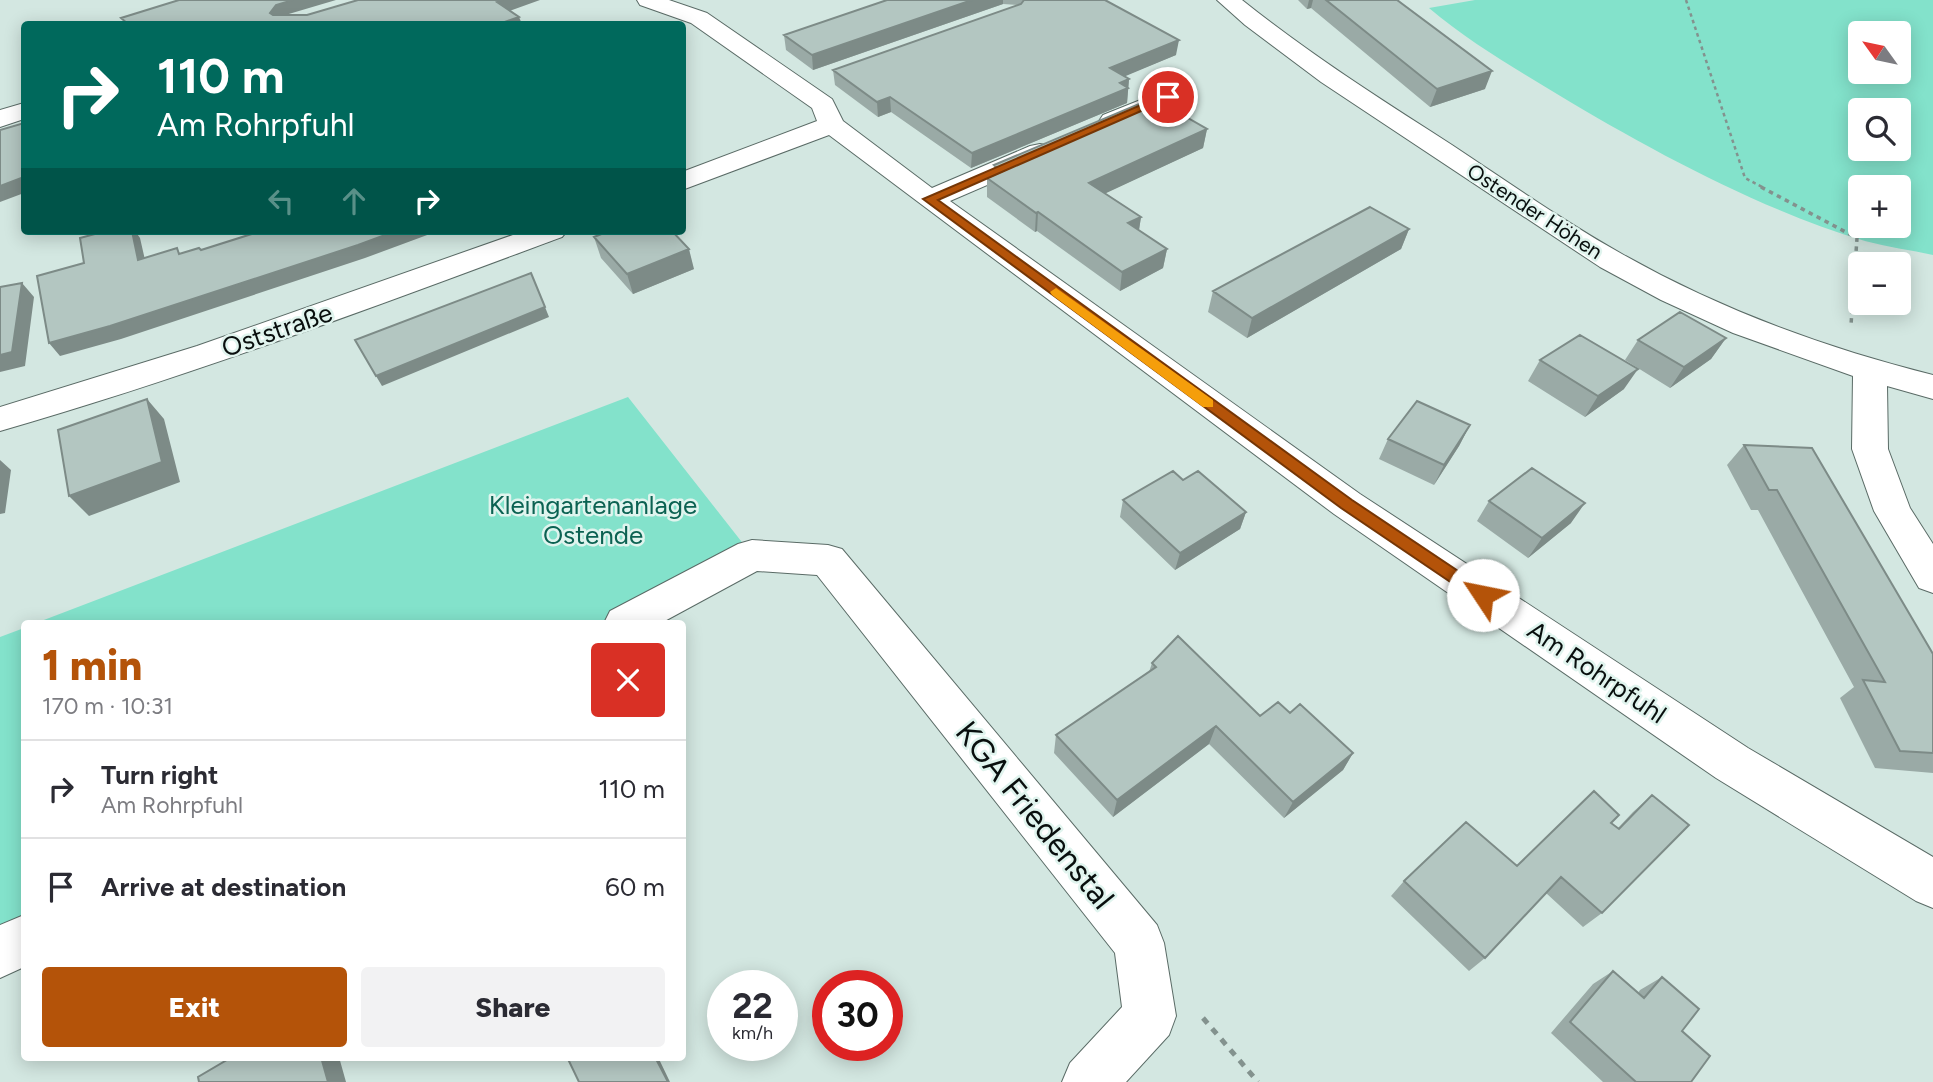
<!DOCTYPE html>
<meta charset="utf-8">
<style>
:root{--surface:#fff;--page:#f2f2f3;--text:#2b2b33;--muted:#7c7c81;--line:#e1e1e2;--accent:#b45309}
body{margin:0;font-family:Figtree,sans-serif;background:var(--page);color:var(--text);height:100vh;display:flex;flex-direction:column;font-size:26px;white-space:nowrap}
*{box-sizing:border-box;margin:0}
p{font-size:23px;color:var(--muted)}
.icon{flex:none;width:38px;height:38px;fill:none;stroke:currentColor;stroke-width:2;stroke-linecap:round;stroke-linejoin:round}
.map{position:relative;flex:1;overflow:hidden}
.side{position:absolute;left:21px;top:620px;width:665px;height:441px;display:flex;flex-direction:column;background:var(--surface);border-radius:7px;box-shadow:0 4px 18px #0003}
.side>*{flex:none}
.hud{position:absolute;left:21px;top:21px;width:665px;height:214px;border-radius:7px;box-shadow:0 4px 18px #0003;background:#00695c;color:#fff;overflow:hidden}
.needle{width:46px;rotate:303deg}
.fabs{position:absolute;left:1848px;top:21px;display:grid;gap:14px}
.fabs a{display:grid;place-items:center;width:63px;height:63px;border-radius:7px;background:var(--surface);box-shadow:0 4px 18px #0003;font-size:35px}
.speed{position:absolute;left:707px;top:970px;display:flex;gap:14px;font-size:35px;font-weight:700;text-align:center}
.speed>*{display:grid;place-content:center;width:91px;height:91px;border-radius:50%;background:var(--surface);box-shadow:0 4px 18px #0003;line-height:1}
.speed small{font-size:18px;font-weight:400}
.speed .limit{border:10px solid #d22;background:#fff;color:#111}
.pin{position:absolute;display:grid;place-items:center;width:60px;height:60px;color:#fff;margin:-30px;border:4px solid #fff;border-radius:50%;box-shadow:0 2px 7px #0007}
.me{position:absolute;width:77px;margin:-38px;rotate:304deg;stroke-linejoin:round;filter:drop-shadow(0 0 5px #0008)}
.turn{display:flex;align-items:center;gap:24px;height:147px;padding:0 21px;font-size:32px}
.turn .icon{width:91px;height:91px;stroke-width:2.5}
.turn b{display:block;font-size:49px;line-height:60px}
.lanes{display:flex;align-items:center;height:66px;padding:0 21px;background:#0003;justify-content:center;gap:35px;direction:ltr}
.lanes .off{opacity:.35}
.round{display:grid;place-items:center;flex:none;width:74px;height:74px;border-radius:7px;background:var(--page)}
.headline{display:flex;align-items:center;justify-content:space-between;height:119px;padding:0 21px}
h1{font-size:42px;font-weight:800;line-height:52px;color:var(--accent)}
.primary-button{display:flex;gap:14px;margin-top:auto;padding:14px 21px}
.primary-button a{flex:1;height:80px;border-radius:7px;background:var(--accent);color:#fff;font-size:28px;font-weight:800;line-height:80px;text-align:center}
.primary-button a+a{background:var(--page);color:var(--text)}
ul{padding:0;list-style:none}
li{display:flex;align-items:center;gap:21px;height:98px;padding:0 21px;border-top:2px solid var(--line)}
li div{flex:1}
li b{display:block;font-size:26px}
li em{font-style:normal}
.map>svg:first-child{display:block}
.green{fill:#83e2cb;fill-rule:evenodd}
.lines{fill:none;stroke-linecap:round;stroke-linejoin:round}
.minor-casing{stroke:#5a6b66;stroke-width:2}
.path-far2{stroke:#83928e;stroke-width:2.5;stroke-dasharray:3.5 3.5;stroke-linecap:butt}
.path-far1{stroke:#83928e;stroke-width:3.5;stroke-dasharray:4.5 4.5;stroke-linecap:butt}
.path{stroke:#83928e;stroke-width:5;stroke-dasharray:7 7;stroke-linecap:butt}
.minor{fill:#fff;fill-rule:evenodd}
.wall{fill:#9aaaa6}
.shaded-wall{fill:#7d8b87}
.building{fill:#b3c6c1;stroke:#7d8b87;stroke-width:2}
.route{fill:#b45309;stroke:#753606;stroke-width:2}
.slow{fill:#f59e0b}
.labels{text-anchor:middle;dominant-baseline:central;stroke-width:5;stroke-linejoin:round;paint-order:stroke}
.far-street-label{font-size:21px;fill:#090f0e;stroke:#e0f4ee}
.street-label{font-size:26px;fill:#090f0e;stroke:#e0f4ee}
.park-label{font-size:26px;fill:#0b6252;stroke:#e0f4ee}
.near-street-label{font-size:32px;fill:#090f0e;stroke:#e0f4ee}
</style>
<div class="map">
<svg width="1933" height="1082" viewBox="0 0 1933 1082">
<rect width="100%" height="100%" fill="#d3e7e1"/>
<path class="green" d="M 1475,0 L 1933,0 L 1933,255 C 1911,250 1887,247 1865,241 C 1761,210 1650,150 1557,94 C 1513,67 1469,42 1429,8 ZM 1860,33 L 1899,33 L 1899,72 L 1860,72 ZM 1860,110 L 1899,110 L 1899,149 L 1860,149 ZM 1860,187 L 1899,187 L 1899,226 L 1860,226 Z
M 628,397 L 752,555 L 622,623 L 36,623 Z
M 24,628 L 24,936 L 0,949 L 0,637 Z"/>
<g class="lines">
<defs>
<path id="minor" d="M 637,0 L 669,0 L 707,13 L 832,99 L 843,121 L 932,188 L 1030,146 L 1040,144 L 1050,146 L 1053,152 L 1050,158 L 950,201 L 1360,494 L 1748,748 L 1933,857 L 1933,908 L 1916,901 L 1716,778 L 1334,514 L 829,135 L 682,190 L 682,172 L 817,121 L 812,108 L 691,23 L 640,5 Z
M 1217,0 L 1242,0 C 1308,53 1380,99 1452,145 C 1508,182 1563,221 1622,254 C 1719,309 1825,348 1933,375 L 1933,399 L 1887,386 L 1888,449 L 1910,508 L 1933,544 L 1933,593 L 1919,588 L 1874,511 L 1852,449 L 1853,376 L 1733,333 L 1661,300 L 1600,267 L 1321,82 L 1245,25 Z
M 1168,89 L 1177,92 L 1181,97 L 1177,102 L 1112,129 L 1103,127 L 1099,121 L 1103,115 Z
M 24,103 L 24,119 L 0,127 L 0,110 Z
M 524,231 L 567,231 L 562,237 C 376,306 191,376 0,431 L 0,407 L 197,346 Z
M 752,540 L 828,545 L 842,549 L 1157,925 L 1164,943 L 1176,1016 L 1169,1035 L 1126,1082 L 1062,1082 L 1070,1063 L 1122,1007 L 1115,953 L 817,575 L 757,571 L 661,623 L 604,623 L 610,611 L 738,544 Z
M 24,915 L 24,967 L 0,978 L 0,925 Z"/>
</defs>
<use href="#minor" class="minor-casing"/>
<path class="path-far2" d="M 1686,0 L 1745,178 L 1764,188"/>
<path class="path-far1" d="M 1761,187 L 1857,238 L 1851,325"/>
<path class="path" d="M 1203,1018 L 1258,1082"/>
<use href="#minor" class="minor"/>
</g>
<path class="wall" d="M 887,0 L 1105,0 L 1176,55 L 1124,76 L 1129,79 L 1127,103 L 971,168 L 891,112 L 878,117 L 835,85 L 833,70 L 1020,5 L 1003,4 L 813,70 L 786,50 L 784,35 Z
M 1298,0 L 1397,0 L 1485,89 L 1430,107 L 1311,8 L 1307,9 Z
M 1207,129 L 1203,148 L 1105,193 L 1141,217 L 1139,230 L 1167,249 L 1163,268 L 1120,291 L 1037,231 L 1035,232 L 987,197 L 987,178 L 993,175 L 994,165 Z
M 1409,229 L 1401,249 L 1247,338 L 1208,312 L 1213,291 Z
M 594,237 L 694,269 L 633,294 L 601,258 Z
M 1726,338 L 1711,359 L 1670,388 L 1625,360 L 1638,340 Z
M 1540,360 L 1624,389 L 1585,417 L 1528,381 Z
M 1470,425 L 1459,446 L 1434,485 L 1379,459 L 1388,439 Z
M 1744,445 L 1933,654 L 1933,773 L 1875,768 L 1840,698 L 1854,687 L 1758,510 L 1751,510 L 1727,465 Z
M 1183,480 L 1246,512 L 1240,529 L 1175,570 L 1120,517 L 1123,500 Z
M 1489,501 L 1571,523 L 1528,558 L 1477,521 Z
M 1152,663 L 1260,716 L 1290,713 L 1353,753 L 1343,770 L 1284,818 L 1209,744 L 1113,817 L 1054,753 L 1056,735 L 1149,672 Z
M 1652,795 L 1602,913 L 1583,927 L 1546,893 L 1485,958 L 1469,971 L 1391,896 L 1404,881 L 1517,866 L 1611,823 L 1618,828 L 1633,812 Z
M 1613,971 L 1638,993 L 1640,990 L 1662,977 L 1682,1031 L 1691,1082 L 1603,1082 L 1551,1033 L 1593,984 Z"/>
<path class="shaded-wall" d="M 293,0 L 336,0 L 282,16 L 276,24 L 270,13 L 276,5 Z
M 503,0 L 540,0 L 501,14 L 497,2 Z
M 972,0 L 1003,0 L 1003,4 L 813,70 L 812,55 Z
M 1309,0 L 1313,0 L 1311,8 L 1307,9 Z
M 519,17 L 522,24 L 499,24 Z
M 1179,40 L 1176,55 L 1109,83 L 1110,68 Z
M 1492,71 L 1485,89 L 1430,107 L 1437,89 Z
M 1129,79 L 1127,103 L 971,168 L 972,153 Z
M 890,97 L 891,112 L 878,117 L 877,102 Z
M 1207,129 L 1203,148 L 1087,202 L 1089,183 Z
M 24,177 L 24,193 L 0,202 L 0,186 Z
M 1038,212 L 1037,231 L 1035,232 L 1036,213 Z
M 1141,217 L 1138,236 L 1128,223 Z
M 1409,229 L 1401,249 L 1247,338 L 1252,318 Z
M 132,231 L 135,231 L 140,238 L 148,273 L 138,260 Z
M 396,231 L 438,231 L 365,258 L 121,339 L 60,356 L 49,343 Z
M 689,249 L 694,269 L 633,294 L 627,274 Z
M 1167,249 L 1163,268 L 1120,291 L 1122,272 Z
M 22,283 L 34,297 L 25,366 L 0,372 L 0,355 Z
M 545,307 L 549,317 L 382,386 L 376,376 Z
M 1726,338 L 1711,359 L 1670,388 L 1684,367 Z
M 1638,369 L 1624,389 L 1585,417 L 1598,396 Z
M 147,399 L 164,419 L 180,482 L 89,516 L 69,496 Z
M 1470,425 L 1459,446 L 1434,485 L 1444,465 Z
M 0,460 L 11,470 L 5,513 L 0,514 Z
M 1585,503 L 1571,523 L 1528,558 L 1542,538 Z
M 1246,512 L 1240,529 L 1175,570 L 1180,553 Z
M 1216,726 L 1209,744 L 1113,817 L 1117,800 Z
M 1353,753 L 1343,770 L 1284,818 L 1293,802 Z
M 321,1057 L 339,1057 L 346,1082 L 328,1082 Z
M 655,1057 L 658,1057 L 670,1082 L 668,1082 Z"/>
<path class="building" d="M 179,0 L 293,0 L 276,5 L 270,13 L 273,15 L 307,15 L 358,0 L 503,0 L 497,2 L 519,17 L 499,24 L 128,24 L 121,18 Z
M 887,0 L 972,0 L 812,55 L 784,35 Z
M 1024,0 L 1105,0 L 1179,40 L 1110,68 L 1129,79 L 1120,83 L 1128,88 L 972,153 L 890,97 L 877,102 L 833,70 L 1021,4 Z
M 1326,0 L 1397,0 L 1492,71 L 1437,89 Z
M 1153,98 L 1207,129 L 1089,183 L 1141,217 L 1128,223 L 1167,249 L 1122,272 L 1038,212 L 1036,213 L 987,178 L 1003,171 L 994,165 Z
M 24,123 L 24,177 L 0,186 L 0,130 Z
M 1370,207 L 1409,229 L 1252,318 L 1213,291 Z
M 106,231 L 132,231 L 138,260 L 177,248 L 179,254 L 199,248 L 201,250 L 261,231 L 396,231 L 358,245 L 110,326 L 49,343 L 37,276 L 84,263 L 80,238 Z
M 609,231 L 672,231 L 689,249 L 627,274 L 594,237 Z
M 531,273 L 545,307 L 376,376 L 355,340 Z
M 22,283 L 12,352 L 0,355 L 0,287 Z
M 1680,312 L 1726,338 L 1684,367 L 1638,340 Z
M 1580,335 L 1638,369 L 1598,396 L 1540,360 Z
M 147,399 L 162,462 L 69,496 L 58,430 Z
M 1417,401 L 1470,425 L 1444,465 L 1388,439 Z
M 1744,445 L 1812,448 L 1933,654 L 1933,753 L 1900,751 L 1863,680 L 1885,682 L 1777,490 L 1769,490 Z
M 1532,468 L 1585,503 L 1542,538 L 1489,501 Z
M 1173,471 L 1183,480 L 1198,471 L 1246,512 L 1180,553 L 1123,500 Z
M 1178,636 L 1260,716 L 1278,702 L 1290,713 L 1300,704 L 1353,753 L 1293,802 L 1216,726 L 1117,800 L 1056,735 L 1156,667 L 1152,663 Z
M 1594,791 L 1619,815 L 1611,823 L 1619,829 L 1652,795 L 1689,825 L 1602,913 L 1561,877 L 1485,958 L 1404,881 L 1466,822 L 1517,866 Z
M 1613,971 L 1644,998 L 1662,977 L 1699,1009 L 1682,1031 L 1710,1056 L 1691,1082 L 1636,1082 L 1570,1022 Z
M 232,1057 L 321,1057 L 328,1082 L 199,1082 L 198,1077 Z
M 567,1057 L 655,1057 L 668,1082 L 579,1082 Z"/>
<path class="route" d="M 1164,95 L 1173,97 L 938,200 L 1352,500 L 1488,591 L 1491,595 L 1488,600 L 1477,600 L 1341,508 L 923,199 Z"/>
<path class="slow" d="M 1056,288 L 1213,400 L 1213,407 L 1203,407 L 1052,295 L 1050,292 Z"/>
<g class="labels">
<g class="far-street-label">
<text transform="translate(1535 211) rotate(33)">Ostender Höhen</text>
</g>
<g class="street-label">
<text transform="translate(277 330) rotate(-19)">Oststraße</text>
<text transform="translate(1597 672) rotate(34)">Am Rohrpfuhl</text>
</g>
<g class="park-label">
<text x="593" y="505">Kleingartenanlage<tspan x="593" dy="30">Ostende</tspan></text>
</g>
<g class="near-street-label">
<text transform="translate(1035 815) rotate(51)">KGA Friedenstal</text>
</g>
</g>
</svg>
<div class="fabs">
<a><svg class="needle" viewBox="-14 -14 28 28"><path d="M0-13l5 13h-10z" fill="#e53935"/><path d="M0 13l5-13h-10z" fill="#7c7c81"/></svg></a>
<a><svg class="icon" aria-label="search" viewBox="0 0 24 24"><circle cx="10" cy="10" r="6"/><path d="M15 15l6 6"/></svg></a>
<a>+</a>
<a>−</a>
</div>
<div class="speed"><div>22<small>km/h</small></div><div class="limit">30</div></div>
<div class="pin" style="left:1168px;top:97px;background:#d93025"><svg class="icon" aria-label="arrive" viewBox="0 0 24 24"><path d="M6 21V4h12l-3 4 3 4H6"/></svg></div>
<svg class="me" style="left:1483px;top:595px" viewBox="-20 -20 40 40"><circle r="19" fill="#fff"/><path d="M0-13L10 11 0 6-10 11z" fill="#b45309"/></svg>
<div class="hud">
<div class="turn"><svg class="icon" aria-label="right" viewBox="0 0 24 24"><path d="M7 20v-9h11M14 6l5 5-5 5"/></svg><div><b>110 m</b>Am Rohrpfuhl</div></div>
<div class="lanes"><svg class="icon off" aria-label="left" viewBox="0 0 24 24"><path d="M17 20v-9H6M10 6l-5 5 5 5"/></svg><svg class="icon off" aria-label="ahead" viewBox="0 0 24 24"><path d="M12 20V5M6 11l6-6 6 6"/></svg><svg class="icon" aria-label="right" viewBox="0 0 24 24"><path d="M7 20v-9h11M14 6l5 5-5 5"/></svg></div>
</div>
<section class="side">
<div class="headline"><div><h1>1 min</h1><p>170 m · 10:31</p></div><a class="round" style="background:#d93025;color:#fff"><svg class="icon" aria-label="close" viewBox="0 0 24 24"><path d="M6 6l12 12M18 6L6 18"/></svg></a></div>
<ul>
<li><svg class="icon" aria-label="right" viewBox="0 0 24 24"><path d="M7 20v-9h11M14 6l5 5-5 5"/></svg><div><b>Turn right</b><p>Am Rohrpfuhl</p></div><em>110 m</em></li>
<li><svg class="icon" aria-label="arrive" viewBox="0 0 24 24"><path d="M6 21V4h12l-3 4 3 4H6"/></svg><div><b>Arrive at destination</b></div><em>60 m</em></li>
</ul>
<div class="primary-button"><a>Exit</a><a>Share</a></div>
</section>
</div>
